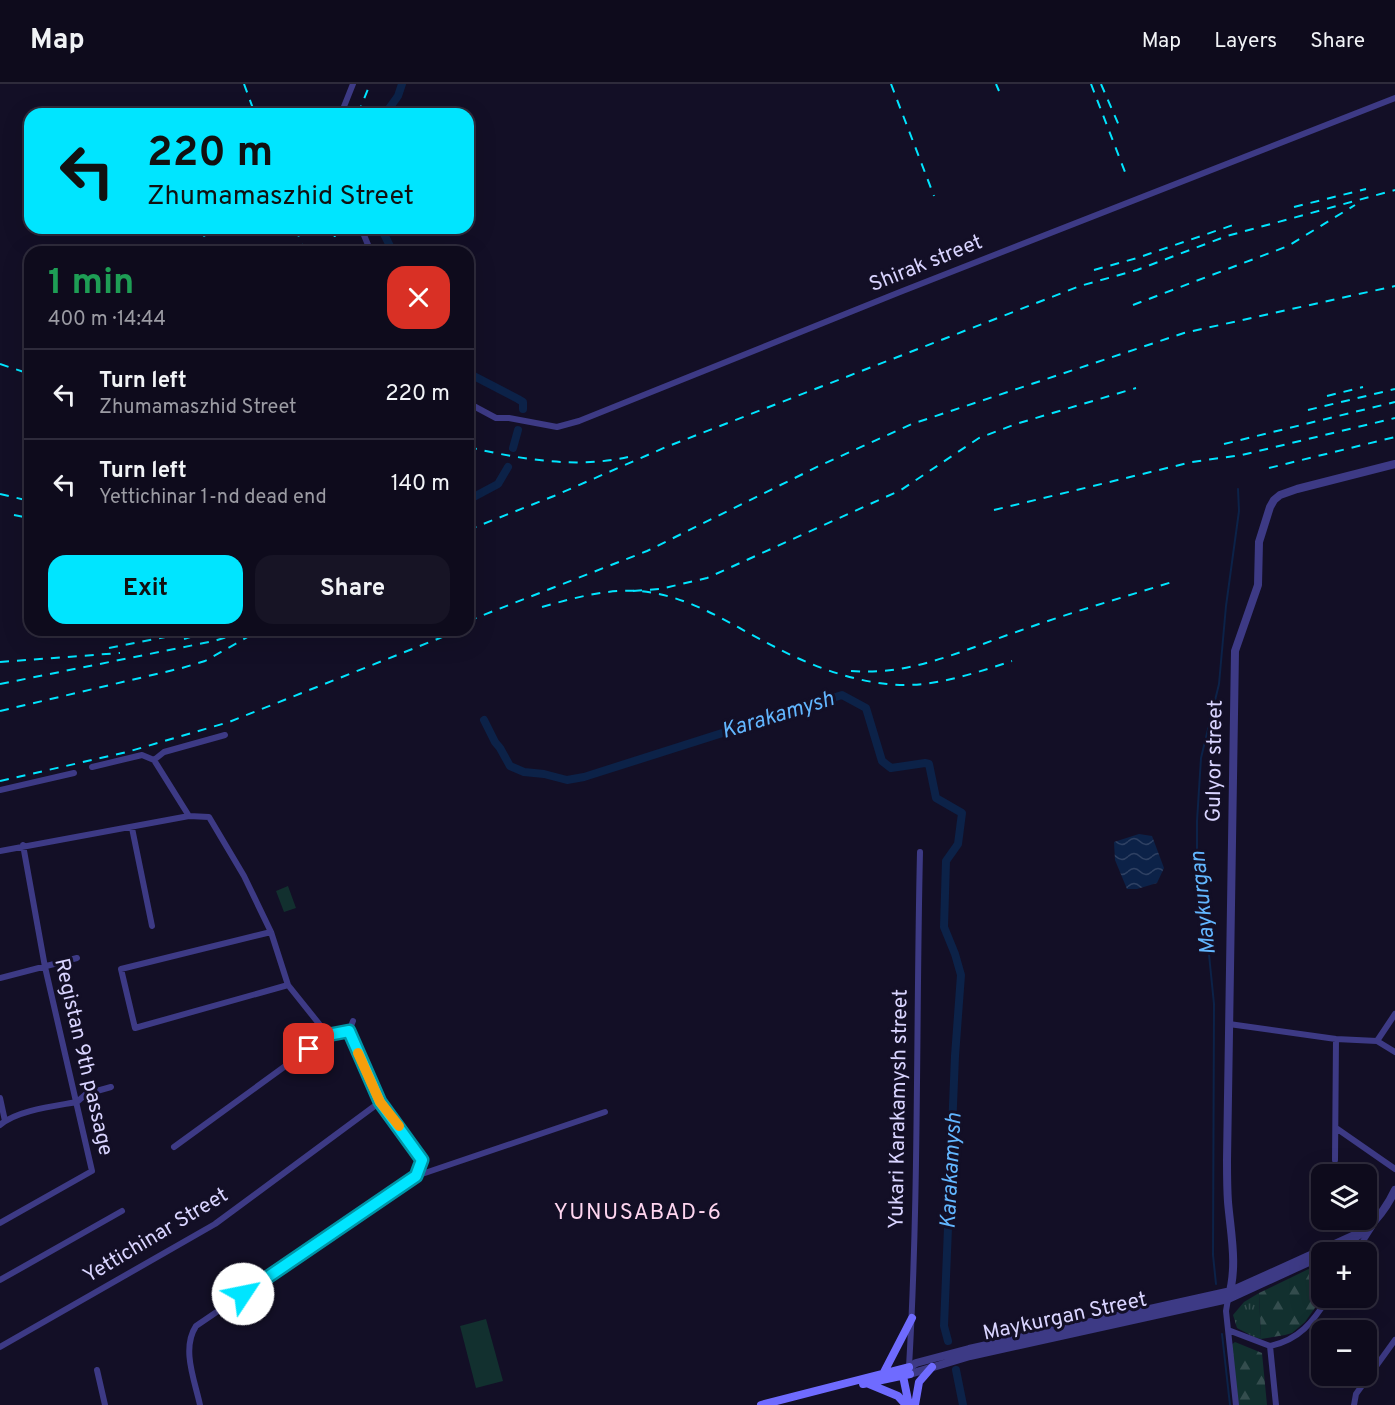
<!DOCTYPE html>
<meta charset="utf-8">
<style>
:root{--surface:#0e0b1c;--page:#171425;--text:#f1f3f6;--muted:#9b9ba3;--line:#2e2b3b;--accent:#00e5ff}
body{margin:0;font-family:Overpass,sans-serif;background:var(--page);color:var(--text);height:100vh;display:flex;flex-direction:column;font-size:22px;white-space:nowrap}
*{box-sizing:border-box;margin:0}
p{font-size:20px;color:var(--muted)}
.icon{flex:none;width:33px;height:33px;fill:none;stroke:currentColor;stroke-width:2;stroke-linecap:round;stroke-linejoin:round}
.map{position:relative;flex:1;overflow:hidden}
.side{position:absolute;left:24px;top:162px;width:450px;height:390px;display:flex;flex-direction:column;background:var(--surface);border-radius:18px;box-shadow:0 6px 24px #0002,0 0 0 2px var(--line)}
.side>*{flex:none}
.guide{position:absolute;left:24px;top:24px;width:450px;height:126px;border-radius:18px;box-shadow:0 6px 24px #0002,0 0 0 2px var(--line);background:#00e5ff;color:#111;overflow:hidden}
.buttons{position:absolute;left:1311px;top:1080px;display:grid;gap:12px}
.buttons a{display:grid;place-items:center;width:66px;height:66px;border-radius:12px;background:var(--surface);box-shadow:0 6px 24px #0002,0 0 0 2px var(--line);font-size:30px}
.pin{position:absolute;display:grid;place-items:center;width:51px;height:51px;color:#fff;margin:-26px;border-radius:12px;box-shadow:0 3px 9px #0006}
.me{position:absolute;width:66px;margin:-33px;rotate:56deg;stroke-linejoin:round;filter:drop-shadow(0 0 4px #0008)}
.turn{display:flex;align-items:center;gap:21px;height:126px;padding:0 24px;font-size:27px}
.turn .icon{width:78px;height:78px;stroke-width:2.5}
.turn b{display:block;font-size:42px;line-height:51px}
.round{display:grid;place-items:center;flex:none;width:63px;height:63px;border-radius:18px;background:var(--page)}
.headline{display:flex;align-items:center;justify-content:space-between;height:102px;padding:0 24px}
h1{font-size:36px;font-weight:700;line-height:45px;color:#1e9e55}
.button{display:flex;gap:12px;margin-top:auto;padding:12px 24px}
.button a{flex:1;height:69px;border-radius:18px;background:var(--accent);color:#111;font-size:24px;font-weight:700;line-height:69px;text-align:center}
.button a+a{background:var(--page);color:var(--text)}
ul{padding:0;list-style:none}
li{display:flex;align-items:center;gap:18px;height:90px;padding:0 24px;border-top:2px solid var(--line)}
li div{flex:1}
li b{display:block;font-size:22px}
li em{font-style:normal}
header{display:flex;align-items:center;gap:36px;box-sizing:border-box;height:84px;padding:0 30px;background:var(--surface);border-bottom:2px solid var(--line)}
header strong{font-size:28px}
nav{display:flex;gap:33px;margin-inline-start:auto;font-size:21px}
.map>svg:first-child{display:block}
.grass{fill:url(#grass-tufts)}
.forest{fill:url(#forest-firs)}
.garden{fill:#12302f}
.water{fill:url(#water-waves)}
.lines{fill:none;stroke-linecap:round;stroke-linejoin:round}
.stream{stroke:#0c2248;stroke-width:2}
.canal{stroke:#0c2248;stroke-width:8}
.minor{stroke:#3d3a85;stroke-width:6}
.tertiary{stroke:#3d3a85;stroke-width:8}
.secondary{stroke:#6f6bff;stroke-width:8}
.rail{stroke:#00e5ff;stroke-width:2;stroke-dasharray:9 8;stroke-linecap:butt}
.route-casing{stroke:#0095a6;stroke-width:15}
.route{stroke:#00e5ff;stroke-width:10}
.slow{stroke:#f59e0b;stroke-width:10}
.labels{text-anchor:middle;dominant-baseline:central;stroke-width:6;stroke-linejoin:round;paint-order:stroke}
.street-label{font-size:21px;fill:#d9d4ff;stroke:#130f26}
.water-label{font-size:22px;font-style:italic;fill:#62b6ff;stroke:#130f26}
.neighbourhood-label{font-size:22px;letter-spacing:1.5px;fill:#ffd6f0;stroke:#130f26}
</style>
<header>
<strong>Map</strong>
<nav><a>Map</a><a>Layers</a><a>Share</a></nav>
</header>
<div class="map">
<svg width="1395" height="1321" viewBox="0 0 1395 1321">
<defs>
<pattern id="grass-tufts" width="24" height="20" patternUnits="userSpaceOnUse" patternTransform="scale(1.5)"><rect width="24" height="20" fill="#12302f"/><path d="M3 7l-1-3M5 7V3M7 7l1-3M15 17l-1-3M17 17v-4M19 17l1-3" fill="none" stroke="#344d4e"/></pattern>
<pattern id="forest-firs" width="22" height="20" patternUnits="userSpaceOnUse" patternTransform="scale(1.5)"><rect width="22" height="20" fill="#12302f"/><path d="M5 1l3.5 6h-7zM16 11l3.5 6h-7z" fill="#344d4e"/></pattern>
<pattern id="water-waves" width="16" height="10" patternUnits="userSpaceOnUse" patternTransform="scale(1.5)"><rect width="16" height="10" fill="#0c2248"/><path d="M0 5q4-4 8 0t8 0" fill="none" stroke="#2f4163"/></pattern>
</defs>
<rect width="100%" height="100%" fill="#130f26"/>
<path class="grass" d="M 1259,1209 L 1261,1255 L 1254,1253 L 1237,1244 L 1233,1231 L 1244,1218 Z"/>
<path class="forest" d="M 1321,1179 L 1322,1214 L 1305,1238 L 1292,1249 L 1285,1251 L 1261,1255 L 1259,1209 Z
M 1235,1258 L 1262,1269 L 1267,1321 L 1238,1321 L 1231,1261 Z"/>
<path class="garden" d="M 288,802 L 296,824 L 284,828 L 276,807 Z
M 486,1235 L 503,1297 L 476,1304 L 460,1242 Z"/>
<path class="water" d="M 1139,750 L 1152,752 L 1164,784 L 1157,799 L 1137,805 L 1127,805 L 1115,776 L 1114,758 Z"/>
<g class="lines">
<path class="stream" d="M 1216,1200 L 1213,1171 L 1214,920 L 1204,821 L 1197,801 L 1197,737 L 1201,674 L 1219,600 L 1226,522 L 1239,427 L 1238,405
M 1222,1250 L 1230,1321"/>
<path class="canal" d="M 385,30 L 398,12 L 402,0
M 381,144 L 393,168
M 468,289 L 518,315 L 523,318 L 523,325
M 513,364 L 518,346
M 468,416 L 498,400 L 508,383
M 484,636 L 495,658 L 500,664 L 510,682 L 524,688 L 544,690 L 567,696 L 584,693 L 842,611 L 866,624 L 882,677 L 891,684 L 925,679 L 929,680 L 936,714 L 962,729 L 958,760 L 946,777 L 944,843 L 955,870 L 961,891 L 955,972 L 944,1242 L 948,1257
M 956,1286 L 963,1321"/>
<path class="minor" d="M 341,30 L 353,0
M 361,144 L 371,168
M 468,319 L 496,334 L 509,334 L 557,343 L 579,337 L 900,208 L 1395,14
M 154,676 L 164,668 L 225,651
M 92,683 L 142,671 L 154,676 L 189,732
M 0,706 L 74,689
M 132,744 L 152,842
M 0,767 L 189,732 L 209,733 L 244,792 L 271,848 L 288,901 L 328,951 L 349,947
M 271,848 L 121,885 L 135,944 L 288,901
M 0,894 L 77,874
M 1229,940 L 1336,955 L 1377,957 L 1395,968
M 349,947 L 353,937
M 1377,957 L 1395,930
M 0,1014 L 5,1037
M 77,1018 L 86,1010 L 111,1003
M 0,1041 C 17,1026 55,1022 77,1018
M 1336,1044 L 1395,1085
M 174,1063 L 328,951
M 1335,1076 L 1336,955
M 416,1092 L 605,1028
M 0,1139 L 92,1087 L 45,883 L 23,761
M 1356,1168 L 1372,1143
M 0,1196 L 122,1127
M 1228,1215 L 1226,1227 L 1228,1246 L 1270,1262
M 1228,1246 L 1236,1321
M 1270,1262 C 1299,1256 1313,1238 1328,1214
M 1270,1262 L 1276,1321
M 0,1263 L 215,1140 L 380,1018
M 909,1283 C 919,1111 916,939 920,768
M 97,1286 L 105,1321
M 200,1321 C 195,1297 181,1265 196,1242 L 416,1092 L 422,1076 L 380,1018 L 349,947
M 1354,1321 L 1356,1310 L 1395,1256"/>
<path class="tertiary" d="M 1330,1168 C 1360,1154 1381,1136 1395,1106
M 1228,1215 C 1238,1182 1231,1152 1228,1118 C 1227,1104 1227,1090 1227,1076 L 1235,567 L 1258,501 L 1259,458 L 1270,423 L 1274,416 L 1280,411 L 1297,405 L 1395,380
M 909,1283 L 916,1279 L 969,1265 L 1231,1207 L 1368,1145
M 910,1290 L 970,1272 L 1228,1215 L 1322,1172"/>
<path class="secondary" d="M 883,1290 L 912,1234
M 903,1292 L 909,1321
M 863,1300 L 910,1290
M 869,1300 L 898,1312 L 906,1321
M 761,1321 L 909,1283
M 915,1321 L 919,1298 L 932,1283"/>
<path class="rail" d="M 244,0 L 255,30
M 891,0 L 934,112
M 996,0 L 999,7
M 1091,0 L 1125,88
M 1101,0 L 1120,44
M 358,30 L 370,0
M 1294,123 L 1366,105
M 202,144 L 209,168
M 296,144 L 304,168
M 334,144 L 336,168
M 1094,186 L 1137,174 L 1236,140
M 1133,221 L 1288,162 L 1355,121
M 0,280 L 30,290
M 1327,312 L 1363,303
M 1308,326 L 1395,305
M 1224,360 L 1395,318
M 468,363 C 520,375 575,385 628,373
M 1269,384 L 1395,353
M 0,410 L 30,417
M 994,426 L 1192,378 L 1242,371 L 1395,334
M 14,431 L 30,434
M 468,446 L 554,412 L 666,363 L 1080,202 L 1137,186 L 1227,152 L 1395,106
M 633,507 L 660,505 L 707,494 L 901,406 L 979,354 L 1016,340 L 1136,304
M 542,523 C 581,512 619,501 659,510 C 701,519 737,544 775,563 C 809,581 849,596 887,600 C 930,605 972,590 1012,577
M 468,537 L 647,467 L 819,382 L 912,340 L 1184,249 L 1395,202
M 184,555 L 213,546
M 109,564 L 191,548
M 0,578 L 120,569
M 851,587 C 911,592 963,566 1019,547 C 1069,529 1121,514 1172,498
M 0,600 L 214,557 L 249,546
M 0,627 L 182,584 L 205,577 L 260,546
M 0,697 L 127,668 L 229,638 L 460,546"/>
</g>
<g class="lines">
<defs>
<path id="route" d="M 243,1210 L 416,1092 L 422,1076 L 380,1018 L 349,947 L 328,951 L 309,965"/>
</defs>
<use href="#route" class="route-casing"/>
<use href="#route" class="route"/>
<path class="slow" d="M 358,969 L 380,1018 L 399,1042"/>
</g>
<g class="labels">
<g class="street-label">
<text transform="translate(926 180) rotate(-22)">Shirak street</text>
<text transform="translate(1215 677) rotate(-89)">Gulyor street</text>
<text transform="translate(83 973) rotate(77)">Registan 9th passage</text>
<text transform="translate(899 1025) rotate(-89)">Yukari Karakamysh street</text>
<text transform="translate(156 1152) rotate(-31)">Yettichinаr Street</text>
<text transform="translate(1065 1233) rotate(-12)">Maykurgan Street</text>
</g>
<g class="water-label">
<text transform="translate(778 632) rotate(-17)">Karakamysh</text>
<text transform="translate(1204 819) rotate(-96)">Maykurgan</text>
<text transform="translate(952 1087) rotate(-87)">Karakamysh</text>
</g>
<g class="neighbourhood-label">
<text x="638" y="1129">YUNUSABAD-6</text>
</g>
</g>
</svg>
<div class="buttons">
<a><svg class="icon" aria-label="layers" viewBox="0 0 24 24"><path d="M12 4l9 5-9 5-9-5zM3 14l9 5 9-5"/></svg></a>
<a>+</a>
<a>−</a>
</div>
<div class="pin" style="left:309px;top:965px;background:#d93025"><svg class="icon" aria-label="arrive" viewBox="0 0 24 24"><path d="M6 21V4h12l-3 4 3 4H6"/></svg></div>
<svg class="me" style="left:243px;top:1210px" viewBox="-20 -20 40 40"><circle r="19" fill="#fff"/><path d="M0-13L10 11 0 6-10 11z" fill="#00e5ff"/></svg>
<div class="guide">
<div class="turn"><svg class="icon" aria-label="left" viewBox="0 0 24 24"><path d="M17 20v-9H6M10 6l-5 5 5 5"/></svg><div><b>220 m</b>Zhumamaszhid Street</div></div>
</div>
<section class="side">
<div class="headline"><div><h1>1 min</h1><p>400 m · 14:44</p></div><a class="round" style="background:#d93025;color:#fff"><svg class="icon" aria-label="close" viewBox="0 0 24 24"><path d="M6 6l12 12M18 6L6 18"/></svg></a></div>
<ul>
<li><svg class="icon" aria-label="left" viewBox="0 0 24 24"><path d="M17 20v-9H6M10 6l-5 5 5 5"/></svg><div><b>Turn left</b><p>Zhumamaszhid Street</p></div><em>220 m</em></li>
<li><svg class="icon" aria-label="left" viewBox="0 0 24 24"><path d="M17 20v-9H6M10 6l-5 5 5 5"/></svg><div><b>Turn left</b><p>Yettichinаr 1-nd dead end</p></div><em>140 m</em></li>
</ul>
<div class="button"><a>Exit</a><a>Share</a></div>
</section>
</div>
